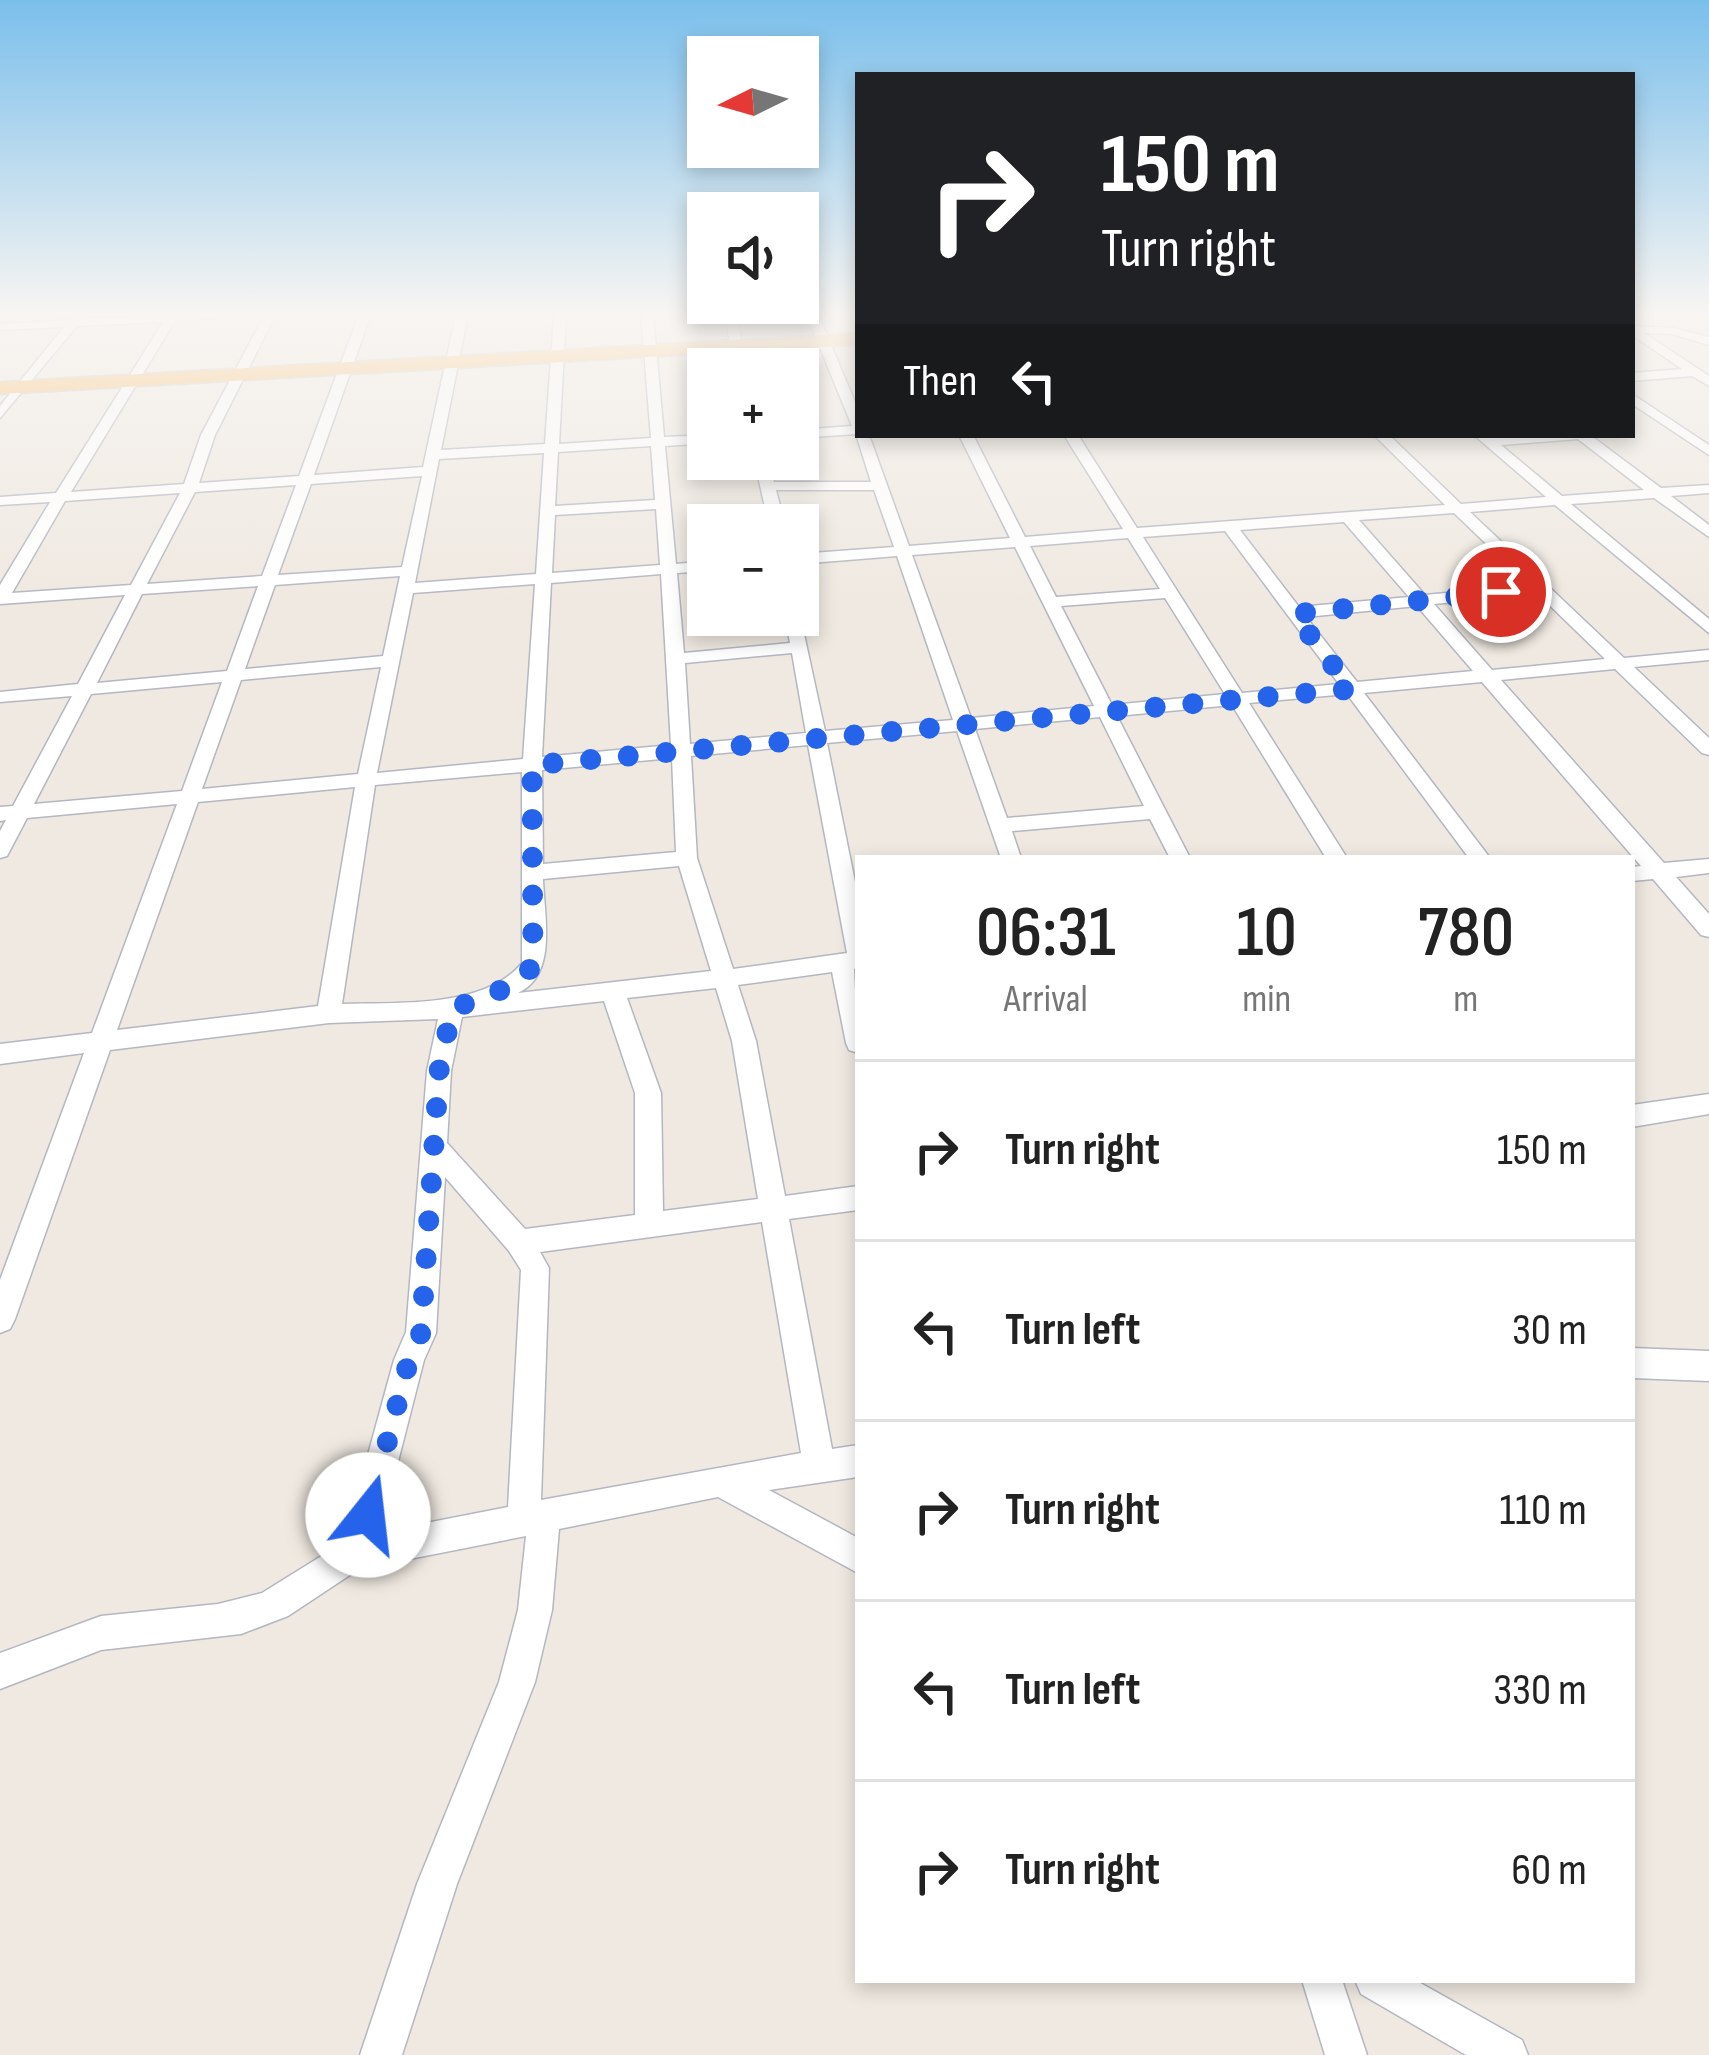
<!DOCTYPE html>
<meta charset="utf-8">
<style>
:root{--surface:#fff;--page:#f2f2f2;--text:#222;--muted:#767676;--line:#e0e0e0}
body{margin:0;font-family:"Sofia Sans Condensed",sans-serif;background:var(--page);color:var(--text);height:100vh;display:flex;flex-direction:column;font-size:45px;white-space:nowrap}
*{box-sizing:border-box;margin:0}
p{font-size:39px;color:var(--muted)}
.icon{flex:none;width:66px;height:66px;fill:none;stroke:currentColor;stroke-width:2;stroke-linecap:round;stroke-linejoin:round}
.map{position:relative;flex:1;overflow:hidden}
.drawer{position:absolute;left:855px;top:855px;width:780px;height:1128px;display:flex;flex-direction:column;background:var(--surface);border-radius:0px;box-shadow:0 6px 18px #0003}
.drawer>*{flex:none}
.top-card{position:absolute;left:855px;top:72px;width:780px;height:366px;border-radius:0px;box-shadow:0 6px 18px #0003;background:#202124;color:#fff;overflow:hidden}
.needle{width:78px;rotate:265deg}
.buttons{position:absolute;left:687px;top:36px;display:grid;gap:24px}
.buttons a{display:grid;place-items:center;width:132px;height:132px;border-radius:0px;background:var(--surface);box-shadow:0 6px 18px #0003;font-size:60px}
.pin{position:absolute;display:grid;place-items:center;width:102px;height:102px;color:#fff;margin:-51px;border:6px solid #fff;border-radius:50%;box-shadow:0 3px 12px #0007}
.me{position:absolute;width:132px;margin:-66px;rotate:16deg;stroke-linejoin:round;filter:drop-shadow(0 0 9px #0008)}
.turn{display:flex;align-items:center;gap:42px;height:252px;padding:0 48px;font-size:54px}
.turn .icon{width:156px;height:156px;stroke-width:2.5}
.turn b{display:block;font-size:84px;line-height:102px}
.then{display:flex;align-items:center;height:114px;padding:0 48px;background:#0003;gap:24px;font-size:45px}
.eta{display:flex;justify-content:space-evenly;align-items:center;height:204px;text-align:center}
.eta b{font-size:72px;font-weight:600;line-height:84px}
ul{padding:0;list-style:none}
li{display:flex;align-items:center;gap:36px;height:180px;padding:0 48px;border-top:3px solid var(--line)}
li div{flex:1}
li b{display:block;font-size:45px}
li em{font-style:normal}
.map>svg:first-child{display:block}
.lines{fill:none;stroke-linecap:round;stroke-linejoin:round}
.minor-casing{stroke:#b4b7c1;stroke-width:3}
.trunk-casing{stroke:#c9c9c9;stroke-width:3}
.minor{fill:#fff;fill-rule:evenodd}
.trunk{fill:#f8ba60;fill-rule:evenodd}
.route{stroke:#2563eb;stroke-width:21;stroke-dasharray:0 37.8}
</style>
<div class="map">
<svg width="1709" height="2055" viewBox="0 0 1709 2055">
<rect width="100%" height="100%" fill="#efe9e1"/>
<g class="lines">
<defs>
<path id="minor" d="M 74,314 L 84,314 L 82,319 L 256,314 L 175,321 L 71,492 L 184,484 L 201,435 L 265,314 L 276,314 L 215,435 L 199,483 L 299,476 L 359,314 L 371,314 L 314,475 L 423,467 L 456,314 L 468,314 L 441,450 L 545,444 L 554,314 L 566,314 L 559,444 L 651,438 L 641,314 L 653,314 L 664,437 L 708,435 L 708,443 L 665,446 L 676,564 L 708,561 L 708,571 L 677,573 L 684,653 L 790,643 L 785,615 L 798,615 L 799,611 L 825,731 L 953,720 L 897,556 L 798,564 L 798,554 L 894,547 L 874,490 L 776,490 L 785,525 L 769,525 L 754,459 L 768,459 L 774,482 L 871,482 L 856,434 L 798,438 L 798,430 L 852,426 L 806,314 L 818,314 L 858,409 L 858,435 L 869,435 L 909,546 L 1010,538 L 959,435 L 973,435 L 1025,537 L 1123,529 L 1064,435 L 1078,435 L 1137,528 L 1445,505 L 1374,435 L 1389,435 L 1461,504 L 1546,497 L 1474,435 L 1590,435 L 1661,488 L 1709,485 L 1709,493 L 1671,496 L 1709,525 L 1709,537 L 1654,498 L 1571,504 L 1709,619 L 1709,633 L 1555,505 L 1470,512 L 1624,658 L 1709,650 L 1709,660 L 1634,667 L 1709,738 L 1709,755 L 1702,753 L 1615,669 L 1501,680 L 1664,863 L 1709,859 L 1709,873 L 1676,877 L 1709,914 L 1709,937 L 1701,935 L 1653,879 L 1632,881 L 1632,867 L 1641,866 L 1482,682 L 1364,693 L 1490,858 L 1469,858 L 1347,694 L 1249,703 L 1347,858 L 1326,858 L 1232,705 L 1117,716 L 1190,858 L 1170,858 L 1150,819 L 1012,831 L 1021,858 L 1001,858 L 957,731 L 827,743 L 858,897 L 858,968 L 854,969 L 858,1053 L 849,1050 L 846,1043 L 832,972 L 738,985 L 756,1041 L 785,1196 L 858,1186 L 858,1210 L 789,1219 L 832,1449 L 858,1445 L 858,1477 L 769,1490 L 858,1538 L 858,1573 L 718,1497 L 559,1529 L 552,1610 L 535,1682 L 457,1884 L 402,2055 L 360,2055 L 417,1884 L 499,1682 L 518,1610 L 526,1536 L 359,1569 L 288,1616 L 241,1634 L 101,1650 L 0,1689 L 0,1653 L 101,1616 L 218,1604 L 262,1593 L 344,1542 L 394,1360 L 406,1332 L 427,1071 L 438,1019 L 329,1023 L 110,1050 L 15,1319 L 10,1329 L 0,1333 L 0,1280 L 84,1053 L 0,1064 L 0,1044 L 92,1033 L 177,804 L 27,818 L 7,856 L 0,858 L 0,831 L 6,820 L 0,821 L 0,807 L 13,806 L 72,696 L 0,702 L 0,692 L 78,684 L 125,595 L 0,604 L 0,585 L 50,502 L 0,505 L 0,497 L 56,493 L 163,322 L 77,326 L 0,418 L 0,406 L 64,327 L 0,330 L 0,324 L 70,320 ZM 1578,439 L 1644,490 L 1562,496 L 1501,445 ZM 651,446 L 655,500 L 555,506 L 558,452 ZM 544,453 L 536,574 L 415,583 L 439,459 ZM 422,476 L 402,567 L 278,575 L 311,484 ZM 296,485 L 262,576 L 147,584 L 195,492 ZM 180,493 L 131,585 L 12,593 L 65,501 ZM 656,509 L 660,565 L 552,573 L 555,515 ZM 1454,513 L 1529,585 L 1425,595 L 1359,520 ZM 1344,522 L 1409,597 L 1299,607 L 1240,530 ZM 1225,531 L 1339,684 L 1242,693 L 1143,537 ZM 1128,538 L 1160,589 L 1056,597 L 1030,546 ZM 1015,547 L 1094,706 L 971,718 L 912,555 ZM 661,574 L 671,745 L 542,757 L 551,583 ZM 400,576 L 383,656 L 245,669 L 275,585 ZM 535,584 L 523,759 L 377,773 L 413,593 ZM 258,586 L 227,671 L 97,683 L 142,594 ZM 1538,594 L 1605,659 L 1492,670 L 1434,604 ZM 1165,598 L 1225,694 L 1112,705 L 1061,606 ZM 1417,606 L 1473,671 L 1357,682 L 1306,617 ZM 792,653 L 806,733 L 690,744 L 685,663 ZM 381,667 L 358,774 L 202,789 L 241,680 ZM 222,682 L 182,791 L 34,804 L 91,694 ZM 1100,717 L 1144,806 L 1007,818 L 975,729 ZM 808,745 L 847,953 L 733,969 L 697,858 L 691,756 ZM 672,758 L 676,852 L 543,864 L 542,770 ZM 522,772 L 522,963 C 485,1009 396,1002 342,1004 L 375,785 ZM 355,787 L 318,1006 L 117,1030 L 198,802 ZM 679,866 L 711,971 L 518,993 C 558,975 544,915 543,879 ZM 716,988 L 732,1041 L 758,1199 L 663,1211 L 661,1093 L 627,998 ZM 604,1001 L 635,1093 L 635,1215 L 525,1229 L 447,1143 L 451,1071 L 462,1017 ZM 445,1177 L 509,1251 L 521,1270 L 508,1507 L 380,1532 L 424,1360 L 436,1333 ZM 762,1222 L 801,1453 L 541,1500 L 549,1268 L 540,1252 Z
M 725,314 L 737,314 L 746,369 L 734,369 Z
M 1632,326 L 1673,328 L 1709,337 L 1709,345 L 1672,334 L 1644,333 L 1709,376 L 1709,386 L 1692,376 L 1632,381 L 1632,373 L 1682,369 L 1632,335 Z
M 1632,394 L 1709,445 L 1709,455 L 1632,404 Z
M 1709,1094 L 1709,1114 L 1632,1127 L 1632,1105 Z
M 1632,1348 L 1709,1351 L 1709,1381 L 1632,1378 Z
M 1302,1980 L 1342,1980 L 1367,2055 L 1325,2055 Z
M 1355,1980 L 1415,1980 L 1522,2040 L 1528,2055 L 1466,2055 L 1361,1994 Z"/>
<path id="trunk" d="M 858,333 L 858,345 L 0,394 L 0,382 Z"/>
</defs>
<use href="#minor" class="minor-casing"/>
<use href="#trunk" class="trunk-casing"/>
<use href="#minor" class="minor"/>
<use href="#trunk" class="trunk"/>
</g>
<linearGradient id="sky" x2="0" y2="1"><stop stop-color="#7abfeb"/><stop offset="0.52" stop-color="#f8f5f2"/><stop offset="1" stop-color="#f8f5f2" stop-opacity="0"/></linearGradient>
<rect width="1709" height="602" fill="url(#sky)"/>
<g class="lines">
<path class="route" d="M 368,1515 L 409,1360 L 421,1333 L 439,1071 L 452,1009 L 519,983 L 533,965 L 532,765 L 1351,689 L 1294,614 L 1501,592"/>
</g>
</svg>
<div class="buttons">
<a><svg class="needle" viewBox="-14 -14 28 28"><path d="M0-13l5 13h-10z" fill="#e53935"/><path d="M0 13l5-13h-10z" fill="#767676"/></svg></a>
<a><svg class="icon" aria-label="sound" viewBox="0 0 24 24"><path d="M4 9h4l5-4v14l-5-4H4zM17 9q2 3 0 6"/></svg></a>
<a>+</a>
<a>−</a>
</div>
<div class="pin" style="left:1501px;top:592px;background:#d93025"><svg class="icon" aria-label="arrive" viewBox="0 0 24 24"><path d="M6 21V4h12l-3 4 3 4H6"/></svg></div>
<svg class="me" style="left:368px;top:1515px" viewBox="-20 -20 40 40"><circle r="19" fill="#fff"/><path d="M0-13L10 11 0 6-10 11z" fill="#2563eb"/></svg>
<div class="top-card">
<div class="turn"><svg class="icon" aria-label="right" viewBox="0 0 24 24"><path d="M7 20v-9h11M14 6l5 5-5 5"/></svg><div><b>150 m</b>Turn right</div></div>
<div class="then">Then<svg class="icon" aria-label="left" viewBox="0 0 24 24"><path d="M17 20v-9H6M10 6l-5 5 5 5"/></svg></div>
</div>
<section class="drawer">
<div class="eta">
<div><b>06:31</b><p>Arrival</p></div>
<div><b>10</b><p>min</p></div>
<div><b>780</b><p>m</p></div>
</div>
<ul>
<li><svg class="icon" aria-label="right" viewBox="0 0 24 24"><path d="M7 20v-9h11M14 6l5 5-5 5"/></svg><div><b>Turn right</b></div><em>150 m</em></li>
<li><svg class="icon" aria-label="left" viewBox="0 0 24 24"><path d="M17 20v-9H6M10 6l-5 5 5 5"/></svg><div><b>Turn left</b></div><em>30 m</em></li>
<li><svg class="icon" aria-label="right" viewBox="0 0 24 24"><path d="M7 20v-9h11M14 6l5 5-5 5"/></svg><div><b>Turn right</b></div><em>110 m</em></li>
<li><svg class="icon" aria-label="left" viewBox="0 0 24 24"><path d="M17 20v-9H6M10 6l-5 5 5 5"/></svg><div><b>Turn left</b></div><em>330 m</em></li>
<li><svg class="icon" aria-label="right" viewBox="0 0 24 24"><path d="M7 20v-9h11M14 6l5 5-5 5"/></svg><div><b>Turn right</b></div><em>60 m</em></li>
</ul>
</section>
</div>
